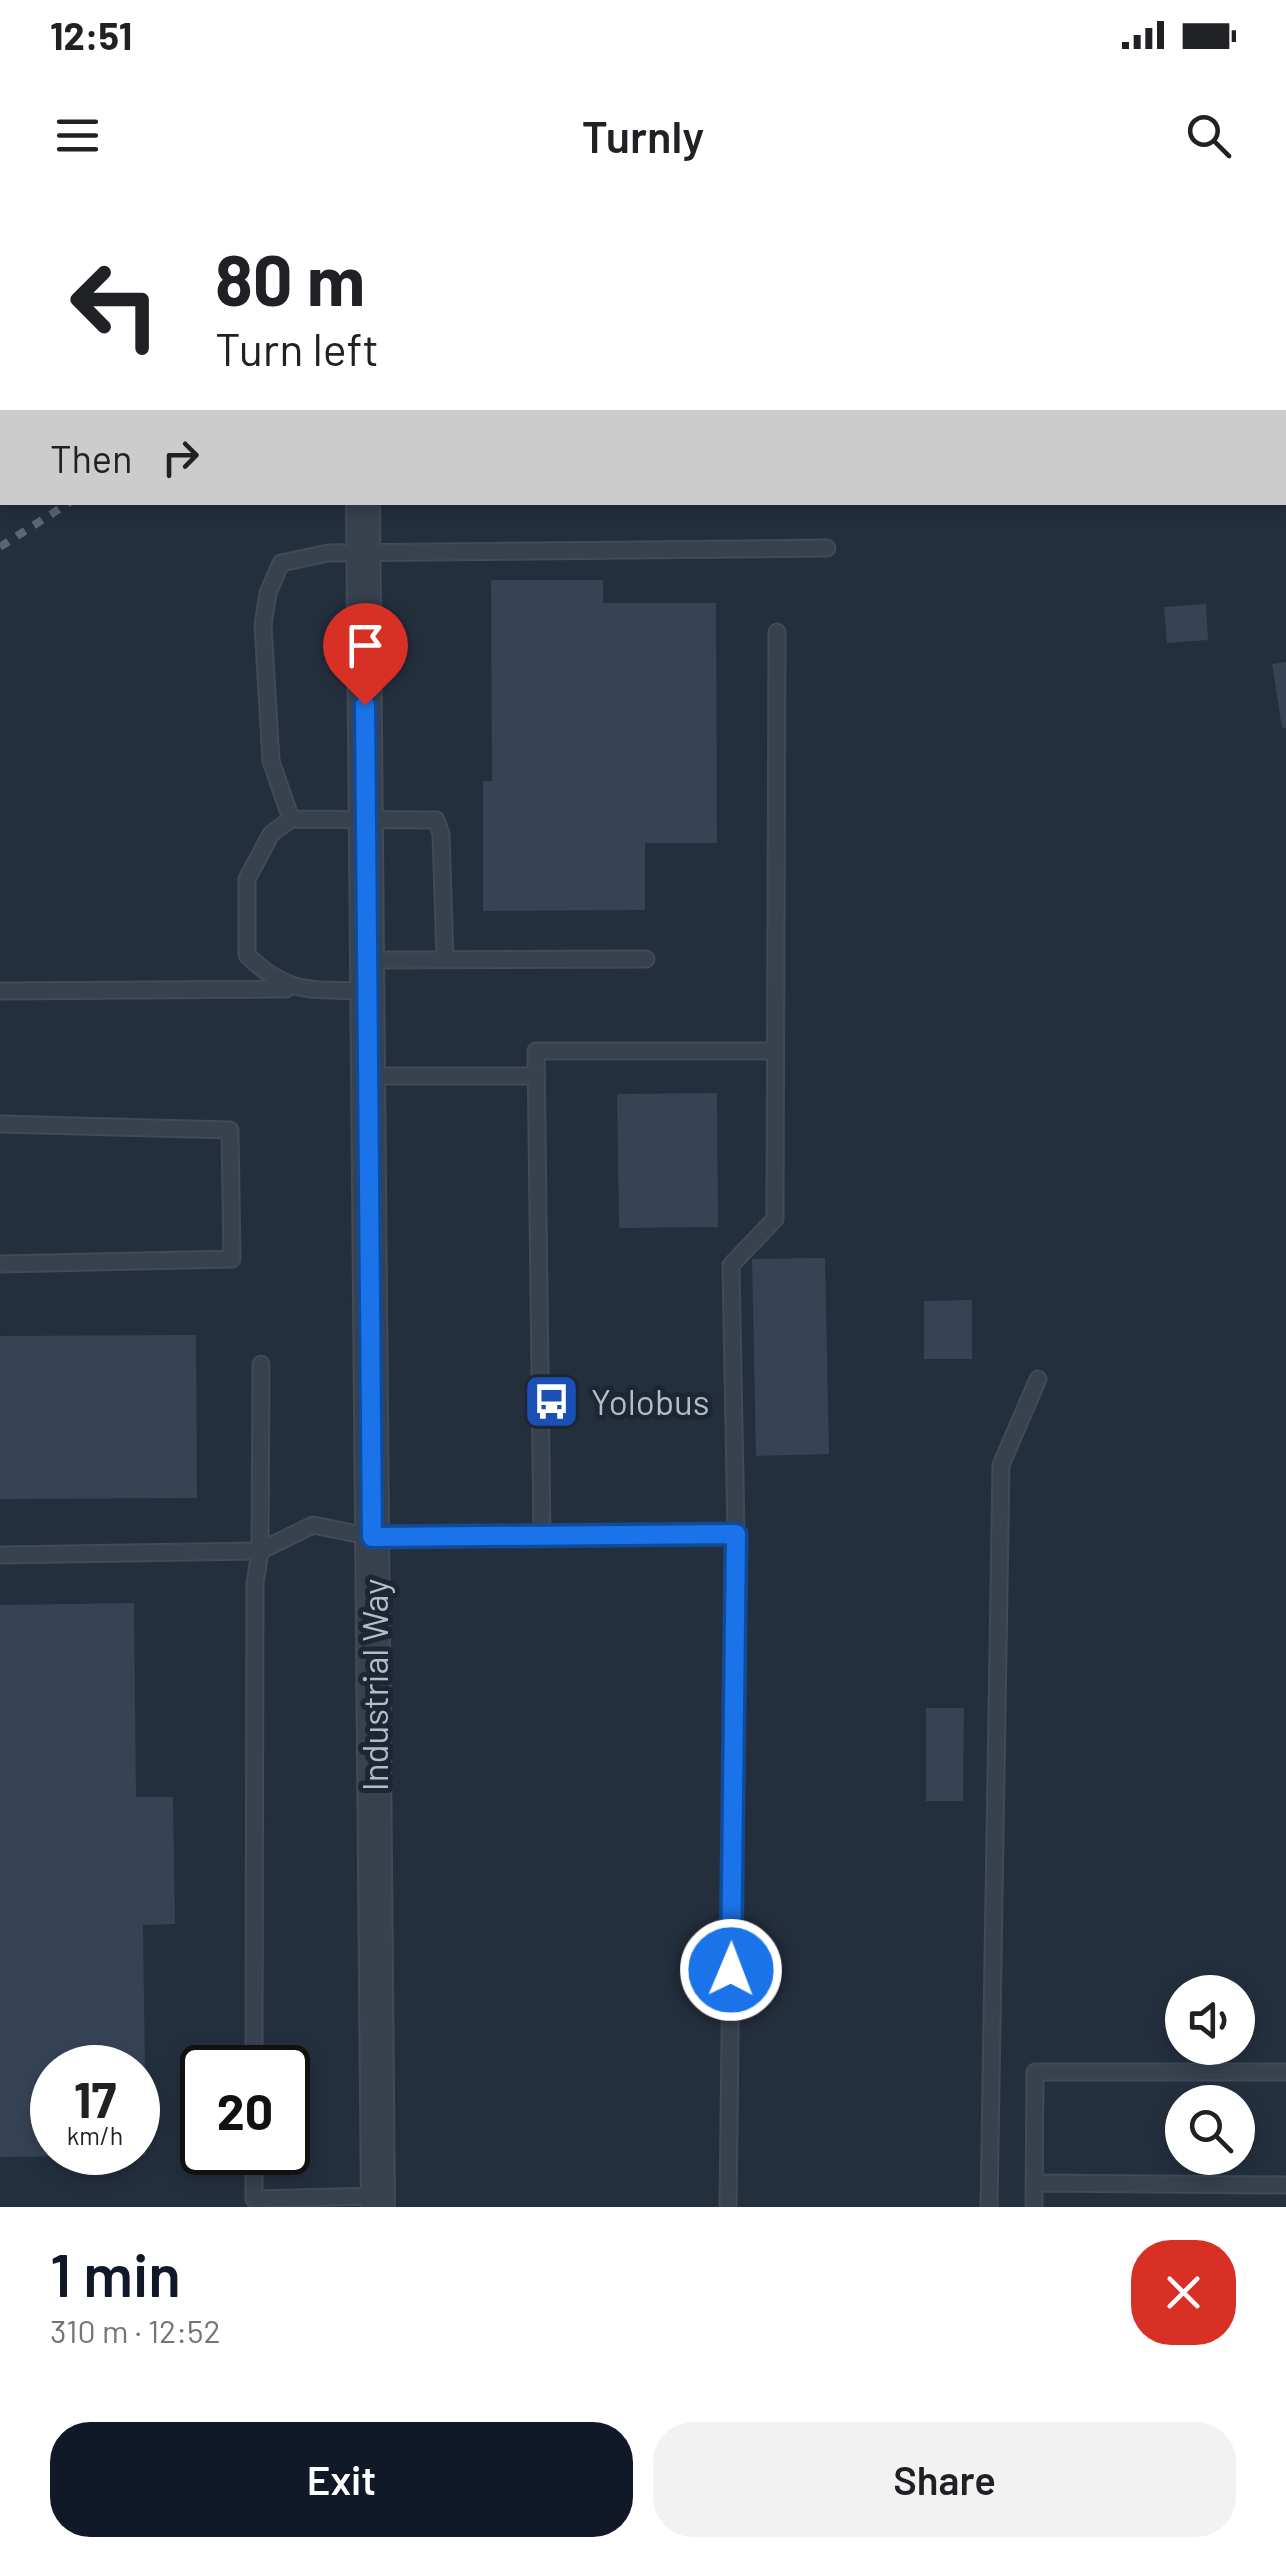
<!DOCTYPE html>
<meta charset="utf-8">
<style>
:root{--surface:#fff;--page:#f2f2f2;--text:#202124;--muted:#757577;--accent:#111827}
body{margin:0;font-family:Barlow,sans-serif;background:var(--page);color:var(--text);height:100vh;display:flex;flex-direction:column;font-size:38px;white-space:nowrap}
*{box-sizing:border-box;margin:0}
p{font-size:32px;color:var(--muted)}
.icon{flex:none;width:55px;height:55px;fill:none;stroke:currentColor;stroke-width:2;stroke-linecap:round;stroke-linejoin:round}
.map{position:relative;height:2007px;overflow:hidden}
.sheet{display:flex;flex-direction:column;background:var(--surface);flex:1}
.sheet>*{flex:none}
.hud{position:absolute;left:0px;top:0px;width:1288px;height:305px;box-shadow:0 5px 15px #0003;background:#fff;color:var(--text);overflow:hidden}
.tools{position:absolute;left:1165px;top:1775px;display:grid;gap:20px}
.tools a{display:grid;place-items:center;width:90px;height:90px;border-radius:50%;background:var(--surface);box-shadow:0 5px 15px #0003;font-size:50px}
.speed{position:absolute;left:30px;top:1845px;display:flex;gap:20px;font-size:50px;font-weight:700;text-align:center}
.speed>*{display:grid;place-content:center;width:130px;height:130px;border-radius:50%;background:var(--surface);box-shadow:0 5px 15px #0003;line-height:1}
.speed small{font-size:25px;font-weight:400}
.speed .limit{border:5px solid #111;border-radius:15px;background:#fff;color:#111}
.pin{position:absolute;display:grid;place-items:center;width:85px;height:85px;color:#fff;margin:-102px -42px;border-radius:50% 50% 50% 0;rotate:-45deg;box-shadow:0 0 10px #0007}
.pin .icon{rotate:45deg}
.me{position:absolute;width:110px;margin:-55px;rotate:1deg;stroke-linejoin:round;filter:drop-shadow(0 0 8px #0008)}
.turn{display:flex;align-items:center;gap:35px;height:210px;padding:0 50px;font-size:45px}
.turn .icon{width:130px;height:130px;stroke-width:2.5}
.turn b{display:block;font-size:70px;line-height:85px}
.then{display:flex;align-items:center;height:95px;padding:0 50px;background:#0003;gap:20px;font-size:38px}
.round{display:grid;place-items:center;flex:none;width:105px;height:105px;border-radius:40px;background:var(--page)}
.head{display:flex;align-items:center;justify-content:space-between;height:170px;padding:0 50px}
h1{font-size:60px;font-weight:600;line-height:75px;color:var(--accent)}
.action{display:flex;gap:20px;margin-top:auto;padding:20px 50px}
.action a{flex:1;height:115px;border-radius:40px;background:var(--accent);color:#fff;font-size:40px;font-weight:600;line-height:115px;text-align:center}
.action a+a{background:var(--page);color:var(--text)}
.status{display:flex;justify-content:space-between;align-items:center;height:70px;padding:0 50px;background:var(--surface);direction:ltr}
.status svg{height:28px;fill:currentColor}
header{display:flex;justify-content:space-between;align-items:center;height:130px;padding:0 50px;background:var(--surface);font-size:45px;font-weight:600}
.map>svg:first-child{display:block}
.building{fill:#364354}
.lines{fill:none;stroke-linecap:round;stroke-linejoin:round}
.service-casing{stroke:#414a57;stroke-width:19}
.minor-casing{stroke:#414a57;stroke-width:36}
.primary-casing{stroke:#414a57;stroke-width:54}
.motorway-casing{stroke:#434c59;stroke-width:59}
.service{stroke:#38414e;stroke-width:15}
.minor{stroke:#38414e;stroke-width:32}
.primary{stroke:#56606e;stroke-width:50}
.motorway{stroke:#746855;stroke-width:55}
.rail{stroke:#5a6575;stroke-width:8;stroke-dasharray:10 10;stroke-linecap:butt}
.route-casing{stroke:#114b97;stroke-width:25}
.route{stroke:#1a73e8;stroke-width:18}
.labels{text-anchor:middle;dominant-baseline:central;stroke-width:10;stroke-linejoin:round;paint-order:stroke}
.poi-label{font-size:35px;fill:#b4bcc9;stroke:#1d2633;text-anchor:start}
.street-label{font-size:35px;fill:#b4bcc9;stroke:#1d2633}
</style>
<div class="status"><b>12:51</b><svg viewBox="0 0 49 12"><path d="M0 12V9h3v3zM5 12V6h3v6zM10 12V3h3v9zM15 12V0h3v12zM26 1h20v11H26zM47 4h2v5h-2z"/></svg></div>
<header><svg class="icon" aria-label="menu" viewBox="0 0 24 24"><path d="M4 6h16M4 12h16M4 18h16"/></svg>Turnly<svg class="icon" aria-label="search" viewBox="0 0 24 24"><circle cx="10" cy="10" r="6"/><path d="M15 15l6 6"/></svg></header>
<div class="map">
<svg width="1286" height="2007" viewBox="0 0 1286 2007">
<rect width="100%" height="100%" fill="#242f3e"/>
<path class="building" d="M 491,380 L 603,380 L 603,403 L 716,403 L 717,643 L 645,643 L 645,710 L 483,711 L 483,581 L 492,581 Z
M 1206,404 L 1208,440 L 1167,443 L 1164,407 Z
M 1286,462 L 1286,528 L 1282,528 L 1272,464 Z
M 717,893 L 718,1027 L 619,1028 L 617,894 Z
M 825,1058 L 829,1254 L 756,1256 L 752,1059 Z
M 972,1100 L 972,1159 L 924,1159 L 924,1101 Z
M 196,1135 L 197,1298 L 0,1299 L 0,1136 Z
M 134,1403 L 136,1597 L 173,1597 L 175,1724 L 143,1725 L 146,1955 L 138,1955 L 138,1868 L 52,1868 L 52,1952 L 69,1956 L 0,1957 L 0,1405 Z
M 926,1508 L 964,1508 L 963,1601 L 926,1601 Z"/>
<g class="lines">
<defs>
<path id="service" d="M 215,0 L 215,2
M 1054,0 L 1054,2
M 1179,0 L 1179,2
M 25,2 L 25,0
M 291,619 L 271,561 L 263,425 L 268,393 L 281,363 L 328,353 L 827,348
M 367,760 L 646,759
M 0,791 L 286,789
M 367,791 C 313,789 288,796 247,755 L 247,679 L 271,634 L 291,619 L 436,620 L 441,634 L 445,759
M 368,876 L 537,876
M 0,924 L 230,930 L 232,1059 L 0,1064
M 542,1336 L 536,851 L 774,851
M 0,1355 L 260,1351 L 313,1325 L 372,1337 L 736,1334
M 254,1868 L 255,1384 L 260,1351 L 261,1164
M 254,1952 L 254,1999 L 378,1996
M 1036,1983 L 1286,1985
M 728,2007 L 736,1334 L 731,1065 L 775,1019 L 777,432
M 989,2007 L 1001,1265 L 1038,1179
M 1034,2007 L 1035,1872 L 1286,1872"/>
<path id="minor" d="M 363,302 L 378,2007"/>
<path id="primary" d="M 1285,65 L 1286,65
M 0,68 L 2,68"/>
<path id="motorway" d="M 332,0 L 333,2"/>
</defs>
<use href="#service" class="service-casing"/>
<use href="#minor" class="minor-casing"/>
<use href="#primary" class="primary-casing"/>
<use href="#motorway" class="motorway-casing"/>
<use href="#service" class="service"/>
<use href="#minor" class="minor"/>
<use href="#primary" class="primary"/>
<use href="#motorway" class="motorway"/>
<path class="rail" d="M 1285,196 L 1286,196
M 0,210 L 2,210
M 0,347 L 70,302"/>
</g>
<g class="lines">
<defs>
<path id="route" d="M 365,505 L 372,1337 L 736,1334 L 731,1770"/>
</defs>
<use href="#route" class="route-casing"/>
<use href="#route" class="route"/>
</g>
<defs>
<symbol id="bus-square" viewBox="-11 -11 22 22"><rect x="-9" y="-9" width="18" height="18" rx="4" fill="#1a4fb4" stroke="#1d2633"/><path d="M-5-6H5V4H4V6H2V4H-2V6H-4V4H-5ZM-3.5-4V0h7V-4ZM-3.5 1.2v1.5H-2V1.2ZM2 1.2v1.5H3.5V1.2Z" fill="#fff"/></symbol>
</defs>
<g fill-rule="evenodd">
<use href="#bus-square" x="520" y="1170" width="63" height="63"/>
</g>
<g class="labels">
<g class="poi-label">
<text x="591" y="1201">Yolobus</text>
</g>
<g class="street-label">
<text transform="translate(374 1485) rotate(-90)">Industrial Way</text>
</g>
</g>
</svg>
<div class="tools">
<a><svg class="icon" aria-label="sound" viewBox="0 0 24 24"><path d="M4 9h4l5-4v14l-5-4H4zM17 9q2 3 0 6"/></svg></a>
<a><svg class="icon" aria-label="search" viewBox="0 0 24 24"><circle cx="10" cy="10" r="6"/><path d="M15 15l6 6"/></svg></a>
</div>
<div class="speed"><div>17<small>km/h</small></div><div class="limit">20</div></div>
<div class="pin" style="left:365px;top:505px;background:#d93025"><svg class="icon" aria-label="arrive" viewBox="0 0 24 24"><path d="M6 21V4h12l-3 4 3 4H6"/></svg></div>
<svg class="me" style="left:731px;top:1770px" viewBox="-20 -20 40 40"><circle r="17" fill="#1a73e8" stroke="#fff" stroke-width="3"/><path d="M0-11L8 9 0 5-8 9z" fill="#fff"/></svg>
<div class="hud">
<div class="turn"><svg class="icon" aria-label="left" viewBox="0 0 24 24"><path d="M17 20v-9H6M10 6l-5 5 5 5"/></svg><div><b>80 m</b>Turn left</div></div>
<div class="then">Then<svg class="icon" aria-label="right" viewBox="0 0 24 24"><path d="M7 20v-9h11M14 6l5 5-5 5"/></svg></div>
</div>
</div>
<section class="sheet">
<div class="head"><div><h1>1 min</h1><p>310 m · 12:52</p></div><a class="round" style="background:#d93025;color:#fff"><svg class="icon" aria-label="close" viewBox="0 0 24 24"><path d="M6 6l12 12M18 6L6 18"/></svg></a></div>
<div class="action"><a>Exit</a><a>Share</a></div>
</section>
